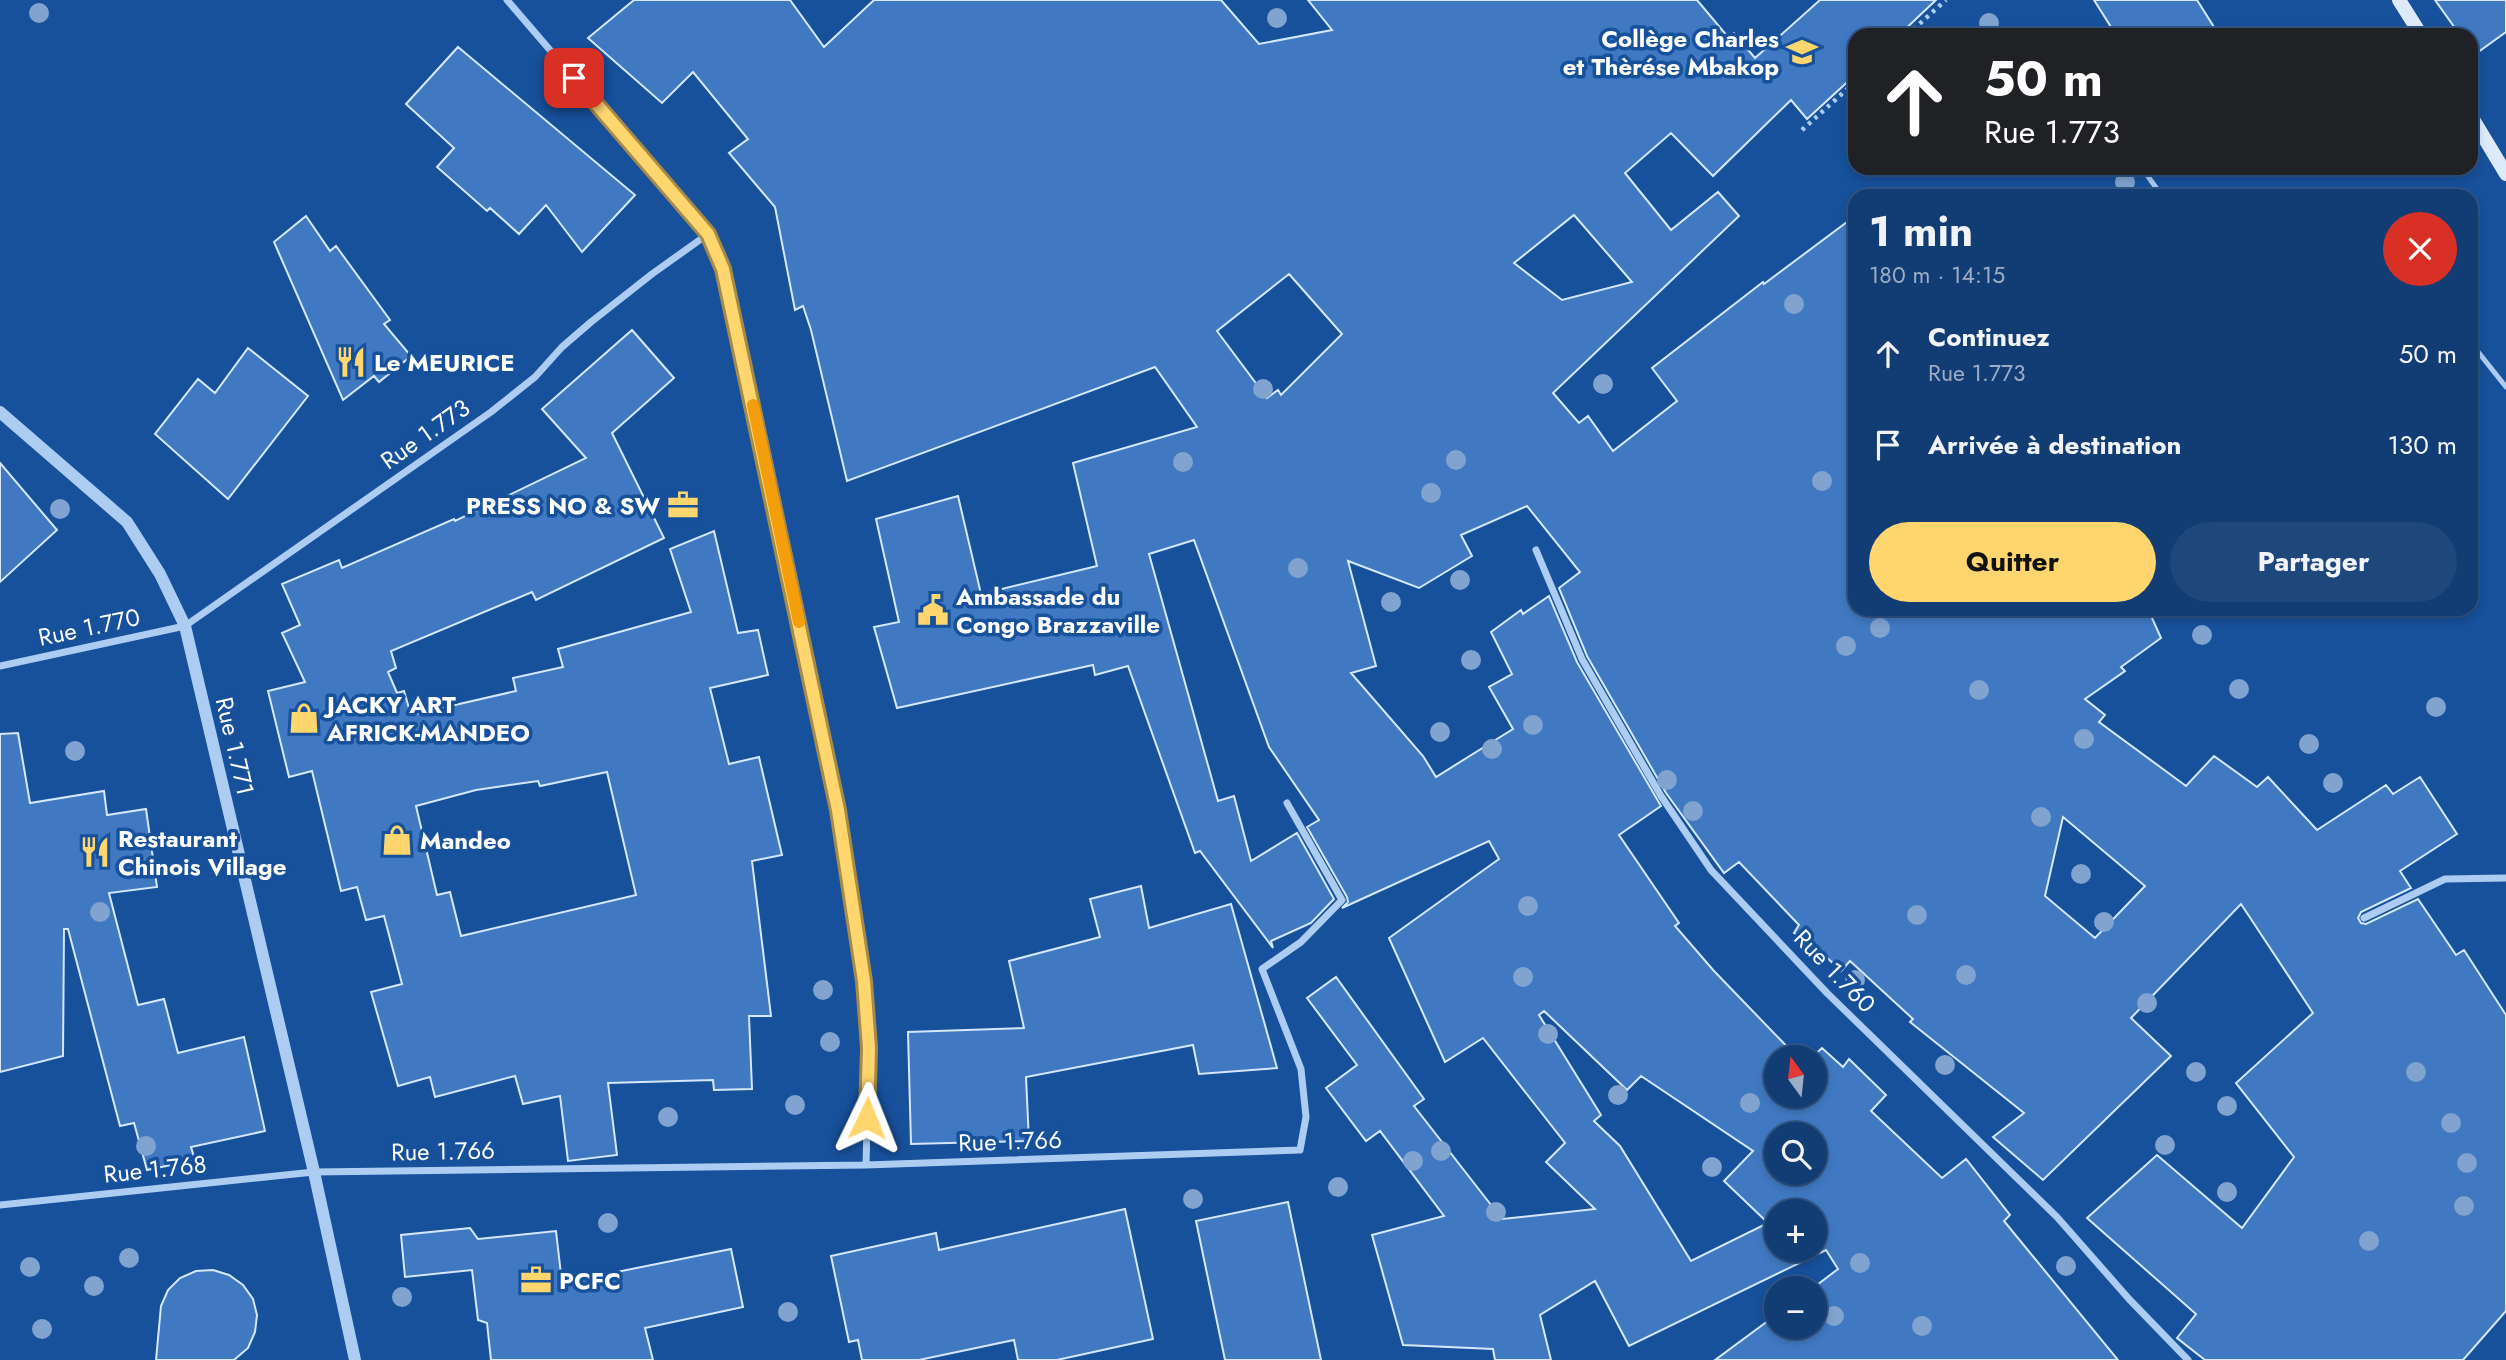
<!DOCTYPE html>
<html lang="fr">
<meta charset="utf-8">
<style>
:root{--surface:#113c74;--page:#1e477c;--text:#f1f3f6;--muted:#9cadc5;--line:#305686;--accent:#ffd66e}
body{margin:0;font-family:Jost,sans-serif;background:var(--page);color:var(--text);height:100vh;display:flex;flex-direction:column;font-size:26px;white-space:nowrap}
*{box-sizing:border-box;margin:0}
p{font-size:23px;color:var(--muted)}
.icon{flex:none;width:38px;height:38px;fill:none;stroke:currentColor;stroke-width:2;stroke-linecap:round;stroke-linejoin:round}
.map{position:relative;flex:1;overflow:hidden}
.side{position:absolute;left:1848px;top:189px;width:630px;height:427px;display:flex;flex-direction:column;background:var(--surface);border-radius:21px;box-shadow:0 4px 10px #0003,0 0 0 2px var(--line)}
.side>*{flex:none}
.hud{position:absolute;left:1848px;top:28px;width:630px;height:147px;border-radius:21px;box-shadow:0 4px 10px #0003,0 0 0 2px var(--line);background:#202124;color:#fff;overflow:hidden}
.needle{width:46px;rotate:345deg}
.buttons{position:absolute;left:1764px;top:1045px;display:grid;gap:14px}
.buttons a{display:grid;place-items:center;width:63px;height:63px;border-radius:50%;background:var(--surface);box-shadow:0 4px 10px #0003,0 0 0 2px var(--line);font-size:35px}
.pin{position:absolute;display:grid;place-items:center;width:60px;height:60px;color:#fff;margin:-30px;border-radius:14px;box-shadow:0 4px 10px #0006}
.me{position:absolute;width:77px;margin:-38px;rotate:2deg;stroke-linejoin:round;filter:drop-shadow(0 0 5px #0008)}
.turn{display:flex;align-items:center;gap:24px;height:147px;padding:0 21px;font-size:32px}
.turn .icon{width:91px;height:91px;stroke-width:2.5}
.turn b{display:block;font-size:49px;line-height:60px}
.round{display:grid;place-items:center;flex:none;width:74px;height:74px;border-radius:37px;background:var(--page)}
.headline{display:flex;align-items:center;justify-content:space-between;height:119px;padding:0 21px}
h1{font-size:42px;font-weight:700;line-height:52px}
.action{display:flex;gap:14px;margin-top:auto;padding:14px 21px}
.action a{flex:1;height:80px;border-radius:42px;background:var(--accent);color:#111;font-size:28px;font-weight:700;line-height:80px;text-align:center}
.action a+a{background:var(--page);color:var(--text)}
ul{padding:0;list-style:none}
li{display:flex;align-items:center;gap:21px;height:91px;padding:0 21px}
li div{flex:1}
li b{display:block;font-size:26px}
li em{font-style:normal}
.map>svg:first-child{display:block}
.building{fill:#4079c2;stroke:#d5e7fc;stroke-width:2;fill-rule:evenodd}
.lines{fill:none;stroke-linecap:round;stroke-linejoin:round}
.path{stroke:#adccf2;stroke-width:4.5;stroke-dasharray:3.5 5;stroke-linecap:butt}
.service{stroke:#adccf2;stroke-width:5}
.minor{stroke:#adccf2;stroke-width:7}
.tertiary{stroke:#adccf2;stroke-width:12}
.secondary{stroke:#dceafc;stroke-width:14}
.tree{fill:#80a3d0}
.route-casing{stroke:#a68b48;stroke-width:18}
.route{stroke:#ffd66e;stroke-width:12}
.slow{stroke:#f59e0b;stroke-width:12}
.labels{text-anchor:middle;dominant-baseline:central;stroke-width:7;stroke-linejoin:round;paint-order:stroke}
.poi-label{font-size:24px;font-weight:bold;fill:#fff;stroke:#17509b;text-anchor:start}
.street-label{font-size:24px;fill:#fff;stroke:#17509b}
</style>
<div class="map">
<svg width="2506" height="1360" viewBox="0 0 2506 1360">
<rect width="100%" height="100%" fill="#17509b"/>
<path class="building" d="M 634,0 L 790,0 L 824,47 L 874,0 L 1221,0 L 1259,44 L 1332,30 L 1308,0 L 1697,0 L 1728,37 L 1734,33 L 1755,58 L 1820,0 L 1936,0 L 1899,35 L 1855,35 L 1855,75 L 1807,119 L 1791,100 L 1713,176 L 1671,133 L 1625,173 L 1671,230 L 1718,192 L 1739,216 L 1553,393 L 1579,423 L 1588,416 L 1613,451 L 1677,401 L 1652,368 L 1763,282 L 1764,284 L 1855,216 L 1855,609 L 2148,609 L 2161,638 L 2121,667 L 2125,671 L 2085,699 L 2105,715 L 2099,722 L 2186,786 L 2214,756 L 2257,787 L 2268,777 L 2317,830 L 2386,785 L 2393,794 L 2420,777 L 2457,834 L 2400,871 L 2411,888 L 2361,912 L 2358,918 L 2361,923 L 2366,924 L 2418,899 L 2456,955 L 2464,950 L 2506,1015 L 2506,1311 L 2463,1360 L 2205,1360 L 2177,1338 L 2196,1314 L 2087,1218 L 2157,1155 L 2242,1228 L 2294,1157 L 2236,1083 L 2313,1013 L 2241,904 L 2131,1018 L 2171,1056 L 2043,1180 L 1993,1137 L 2024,1113 L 1910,1022 L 1913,1019 L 1850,961 L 1841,971 L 1817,948 L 1794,933 L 1799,925 L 1739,862 L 1724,873 L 1666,793 L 1587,656 L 1559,588 L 1580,572 L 1527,506 L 1461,535 L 1472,556 L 1419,588 L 1348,561 L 1376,666 L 1351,673 L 1423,756 L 1436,777 L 1513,729 L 1489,687 L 1512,674 L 1491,632 L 1521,610 L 1523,614 L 1549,596 L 1577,662 L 1661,806 L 1619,835 L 1679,923 L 1675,926 L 1714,971 L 1797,1057 L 1776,1057 L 1776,1096 L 1815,1096 L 1815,1057 L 1812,1057 L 1822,1048 L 1843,1067 L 1849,1059 L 1886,1095 L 1871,1111 L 1942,1178 L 1966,1159 L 2010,1215 L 2004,1221 L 2118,1360 L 1715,1360 L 1776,1315 L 1776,1326 L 1815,1326 L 1815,1288 L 1813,1288 L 1838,1269 L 1826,1250 L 1629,1346 L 1595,1281 L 1540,1315 L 1551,1360 L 1495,1360 L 1493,1349 L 1403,1345 L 1372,1235 L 1444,1216 L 1380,1131 L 1366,1141 L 1326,1088 L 1357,1065 L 1307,998 L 1336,977 L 1424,1099 L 1414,1106 L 1502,1219 L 1595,1209 L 1546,1162 L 1565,1143 L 1483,1038 L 1445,1062 L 1389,938 L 1499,859 L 1489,841 L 1342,908 L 1348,902 L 1347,897 L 1307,827 L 1319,820 L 1269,747 L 1194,540 L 1149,554 L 1218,801 L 1234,796 L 1251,861 L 1297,833 L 1334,899 L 1311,923 L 1271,941 L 1273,948 L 1200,851 L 1195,853 L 1128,666 L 1095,675 L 1093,665 L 897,708 L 874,627 L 899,622 L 876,519 L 958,496 L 981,594 L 1097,566 L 1073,463 L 1197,427 L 1155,367 L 847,481 L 811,330 L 803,306 L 795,310 L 775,207 L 729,153 L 748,139 L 693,72 L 662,103 L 588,38 ZM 1574,215 L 1632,282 L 1562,300 L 1514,263 ZM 1289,274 L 1342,334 L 1281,395 L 1278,390 L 1267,398 L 1217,331 ZM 2063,817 L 2145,886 L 2095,938 L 2045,896 ZM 1544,1011 L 1627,1090 L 1641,1076 L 1753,1151 L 1724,1181 L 1768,1223 L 1691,1261 L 1620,1146 L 1594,1121 L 1601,1115 L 1539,1015 ZM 1776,1134 L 1815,1134 L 1815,1172 L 1776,1172 ZM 1776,1211 L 1815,1211 L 1815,1250 L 1776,1250 Z
M 2094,0 L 2197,0 L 2219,35 L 2116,35 Z
M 2435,0 L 2506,0 L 2506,32 L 2474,55 L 2471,50 L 2471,35 L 2460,35 Z
M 458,47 L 635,195 L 582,252 L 546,205 L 519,234 L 490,208 L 487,211 L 437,167 L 454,148 L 406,104 Z
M 306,216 L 330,251 L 336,246 L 390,320 L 384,324 L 411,356 L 379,382 L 374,376 L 343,400 L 274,242 Z
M 632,330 L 674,378 L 612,433 L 664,538 L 536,600 L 532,592 L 391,651 L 396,668 L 388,672 L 397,693 L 404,691 L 411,715 L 516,691 L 513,678 L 563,667 L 558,649 L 691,612 L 670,549 L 714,531 L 738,633 L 758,630 L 768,675 L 710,688 L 729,764 L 759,757 L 782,855 L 752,861 L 771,1016 L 749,1016 L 752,1089 L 714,1090 L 713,1080 L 608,1083 L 617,1155 L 568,1161 L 560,1096 L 523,1104 L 515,1076 L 435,1097 L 430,1077 L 398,1086 L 371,992 L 402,984 L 384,916 L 366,920 L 357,887 L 341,891 L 312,771 L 289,777 L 268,691 L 305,682 L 282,633 L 300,625 L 282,584 L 339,560 L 342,568 L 454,519 L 455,521 L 586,458 L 542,409 ZM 607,772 L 636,895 L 461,936 L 450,892 L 437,895 L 416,806 L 476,790 L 538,781 L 540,786 Z
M 248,348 L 308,396 L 228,499 L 155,434 L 198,379 L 215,393 Z
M 0,463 L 57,530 L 0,582 Z
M 18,733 L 30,803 L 104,791 L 107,815 L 146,809 L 157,887 L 109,893 L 138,1005 L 164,999 L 178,1053 L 244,1037 L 265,1131 L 191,1147 L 195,1160 L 147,1170 L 134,1123 L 120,1126 L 68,929 L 64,929 L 63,1056 L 0,1072 L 0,734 Z
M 1141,886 L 1149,928 L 1231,904 L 1277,1068 L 1199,1074 L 1193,1045 L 1026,1077 L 1029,1141 L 911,1144 L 908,1032 L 1024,1028 L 1009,961 L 1100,937 L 1090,899 Z
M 1288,1202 L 1321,1360 L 1225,1360 L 1196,1221 Z
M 1125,1209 L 1153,1339 L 1057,1360 L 1018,1360 L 1014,1340 L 919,1360 L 862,1360 L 858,1340 L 849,1342 L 831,1256 L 936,1233 L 939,1250 Z
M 470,1228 L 478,1239 L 556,1231 L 562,1283 L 731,1249 L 743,1307 L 645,1328 L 653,1360 L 491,1360 L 487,1323 L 478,1320 L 472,1270 L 405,1277 L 401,1235 Z
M 213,1270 L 229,1275 L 243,1285 L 253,1299 L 257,1315 L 255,1332 L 248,1348 L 234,1360 L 156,1360 L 161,1306 L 168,1290 L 180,1278 L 196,1271 Z"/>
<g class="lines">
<path class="path" d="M 1907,35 L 1946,0
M 1802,130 L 1855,82"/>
<path class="service" d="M 2045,33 L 2046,35
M 2142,168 L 2162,196
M 2471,343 L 2506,387"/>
<path class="minor" d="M 708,234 L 723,269 L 732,308 L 838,810 L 864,981 L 869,1048 L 866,1165
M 1536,550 L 1582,659 L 1661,796 L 1711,870 L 1827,993 L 2057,1217 L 2129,1299 L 2188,1360
M 0,666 L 185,626 L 491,412 L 535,377 L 562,347 L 591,322 L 652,274 L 708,234 L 507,0
M 2364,918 L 2445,879 L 2506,878
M 0,1205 L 314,1172 L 866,1165 L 1300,1150 L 1306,1117 L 1301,1069 L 1262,969 L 1301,942 L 1342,900 L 1287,803"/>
<path class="tertiary" d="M 0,412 L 127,522 L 160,574 L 185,626 L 314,1172 L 355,1360"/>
<path class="secondary" d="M 2399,0 L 2421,35
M 2471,116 L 2506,174"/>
</g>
<g class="tree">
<circle cx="39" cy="13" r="10"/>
<circle cx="1277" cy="18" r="10"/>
<circle cx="1989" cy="23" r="10"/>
<circle cx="2125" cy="182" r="10"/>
<circle cx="1794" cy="304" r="10"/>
<circle cx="1603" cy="384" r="10"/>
<circle cx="1263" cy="389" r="10"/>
<circle cx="1456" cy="460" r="10"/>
<circle cx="1183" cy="462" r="10"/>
<circle cx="1822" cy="481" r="10"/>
<circle cx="1431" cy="493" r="10"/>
<circle cx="60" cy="509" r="10"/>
<circle cx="1298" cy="568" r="10"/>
<circle cx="1460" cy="580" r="10"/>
<circle cx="1391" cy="602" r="10"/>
<circle cx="1880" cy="628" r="10"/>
<circle cx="2202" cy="635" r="10"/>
<circle cx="1846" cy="646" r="10"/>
<circle cx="1471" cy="660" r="10"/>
<circle cx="2239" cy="689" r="10"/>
<circle cx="1979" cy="690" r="10"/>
<circle cx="2436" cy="707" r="10"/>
<circle cx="1533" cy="725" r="10"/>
<circle cx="1440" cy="732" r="10"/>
<circle cx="2084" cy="739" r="10"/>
<circle cx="2309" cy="744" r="10"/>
<circle cx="1492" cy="749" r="10"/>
<circle cx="75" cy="751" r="10"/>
<circle cx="1667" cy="780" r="10"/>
<circle cx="2333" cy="783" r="10"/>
<circle cx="1693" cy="811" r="10"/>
<circle cx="2041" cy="817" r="10"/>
<circle cx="2081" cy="874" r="10"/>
<circle cx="1528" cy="906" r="10"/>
<circle cx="100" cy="912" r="10"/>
<circle cx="1917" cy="915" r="10"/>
<circle cx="2104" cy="922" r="10"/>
<circle cx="1966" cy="975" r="10"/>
<circle cx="1523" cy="977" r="10"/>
<circle cx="1855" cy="980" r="10"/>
<circle cx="823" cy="990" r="10"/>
<circle cx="2147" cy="1003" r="10"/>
<circle cx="1548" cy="1034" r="10"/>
<circle cx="830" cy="1042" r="10"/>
<circle cx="1945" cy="1065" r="10"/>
<circle cx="2196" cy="1072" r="10"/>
<circle cx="2416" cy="1072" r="10"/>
<circle cx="1618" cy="1095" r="10"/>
<circle cx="1750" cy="1103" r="10"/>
<circle cx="795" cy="1105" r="10"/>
<circle cx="2227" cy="1106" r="10"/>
<circle cx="668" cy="1117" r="10"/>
<circle cx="2451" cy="1123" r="10"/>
<circle cx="2165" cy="1145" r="10"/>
<circle cx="146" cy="1146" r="10"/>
<circle cx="1441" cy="1151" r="10"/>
<circle cx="1413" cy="1161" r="10"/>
<circle cx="2467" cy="1163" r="10"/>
<circle cx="1712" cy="1167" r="10"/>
<circle cx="1338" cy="1187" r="10"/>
<circle cx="2227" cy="1192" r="10"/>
<circle cx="1193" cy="1199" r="10"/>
<circle cx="2464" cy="1206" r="10"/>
<circle cx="1496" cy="1212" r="10"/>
<circle cx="608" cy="1223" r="10"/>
<circle cx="2369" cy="1241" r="10"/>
<circle cx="129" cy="1258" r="10"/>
<circle cx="1860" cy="1263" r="10"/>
<circle cx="2066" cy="1266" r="10"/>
<circle cx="30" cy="1267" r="10"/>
<circle cx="94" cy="1286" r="10"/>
<circle cx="402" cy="1297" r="10"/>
<circle cx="788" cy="1312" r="10"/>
<circle cx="1834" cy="1316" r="10"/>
<circle cx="1922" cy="1326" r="10"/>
<circle cx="42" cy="1329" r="10"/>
</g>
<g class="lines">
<defs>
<path id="route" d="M 574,78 L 708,234 L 723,269 L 838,810 L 864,981 L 869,1048 L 867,1118"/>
</defs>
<use href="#route" class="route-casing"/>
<use href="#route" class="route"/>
<path class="slow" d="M 753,405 L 799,622"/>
</g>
<defs>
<symbol id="school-bare" viewBox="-9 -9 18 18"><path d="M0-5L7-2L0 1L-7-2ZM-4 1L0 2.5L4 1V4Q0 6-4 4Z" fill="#ffd66e" stroke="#17509b" stroke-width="2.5" paint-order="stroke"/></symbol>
<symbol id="restaurant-bare" viewBox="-9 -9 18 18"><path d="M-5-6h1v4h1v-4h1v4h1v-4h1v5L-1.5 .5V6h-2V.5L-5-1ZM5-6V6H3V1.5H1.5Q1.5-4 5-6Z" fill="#ffd66e" stroke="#17509b" stroke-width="2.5" paint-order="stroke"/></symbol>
<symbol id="office-bare" viewBox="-9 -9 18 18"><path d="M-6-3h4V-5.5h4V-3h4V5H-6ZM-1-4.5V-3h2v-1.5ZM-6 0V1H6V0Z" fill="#ffd66e" stroke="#17509b" stroke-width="2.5" paint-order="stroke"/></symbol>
<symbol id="civic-bare" viewBox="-9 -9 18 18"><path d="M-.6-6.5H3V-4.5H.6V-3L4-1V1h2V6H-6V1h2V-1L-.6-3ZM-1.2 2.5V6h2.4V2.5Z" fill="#ffd66e" stroke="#17509b" stroke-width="2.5" paint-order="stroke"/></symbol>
<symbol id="shop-bare" viewBox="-9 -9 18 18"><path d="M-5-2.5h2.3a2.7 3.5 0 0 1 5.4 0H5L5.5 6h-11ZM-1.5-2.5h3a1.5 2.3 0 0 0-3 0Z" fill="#ffd66e" stroke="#17509b" stroke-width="2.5" paint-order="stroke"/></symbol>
</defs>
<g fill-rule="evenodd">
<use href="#school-bare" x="1780" y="30" width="44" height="44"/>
<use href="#restaurant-bare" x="329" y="340" width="44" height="44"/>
<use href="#office-bare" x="661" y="483" width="44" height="44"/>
<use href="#civic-bare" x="911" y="588" width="44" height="44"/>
<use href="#shop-bare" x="282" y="696" width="44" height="44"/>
<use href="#shop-bare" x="375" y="818" width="44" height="44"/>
<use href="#restaurant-bare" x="73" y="830" width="44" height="44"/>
<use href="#office-bare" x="514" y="1258" width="44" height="44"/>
</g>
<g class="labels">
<g class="poi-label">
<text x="1779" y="38" text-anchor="end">Collège Charles<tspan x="1779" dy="28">et Thèrése Mbakop</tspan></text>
<text x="374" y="362">Le MEURICE</text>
<text x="660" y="505" text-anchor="end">PRESS NO &amp; SW</text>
<text x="956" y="596">Ambassade du<tspan x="956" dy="28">Congo Brazzaville</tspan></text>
<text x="327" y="704">JACKY ART<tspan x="327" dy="28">AFRICK-MANDEO</tspan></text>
<text x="118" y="838">Restaurant<tspan x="118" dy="28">Chinois Village</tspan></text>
<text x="420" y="840">Mandeo</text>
<text x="559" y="1280">PCFC</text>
</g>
<g class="street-label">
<text transform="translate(425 434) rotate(-35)">Rue 1.773</text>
<text transform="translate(89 627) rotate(-12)">Rue 1.770</text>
<text transform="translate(235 746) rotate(77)">Rue 1.771</text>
<text transform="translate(1835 971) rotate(46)">Rue 1.760</text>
<text transform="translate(1010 1141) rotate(-2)">Rue 1.766</text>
<text transform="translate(443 1151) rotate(-1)">Rue 1.766</text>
<text transform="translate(155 1169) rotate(-6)">Rue 1.768</text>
</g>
</g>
</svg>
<div class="buttons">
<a><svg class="needle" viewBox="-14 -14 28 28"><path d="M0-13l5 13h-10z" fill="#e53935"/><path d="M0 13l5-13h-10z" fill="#9cadc5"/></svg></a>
<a><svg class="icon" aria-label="search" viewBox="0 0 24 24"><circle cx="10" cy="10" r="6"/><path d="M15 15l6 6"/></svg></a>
<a>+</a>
<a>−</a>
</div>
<div class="pin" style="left:574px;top:78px;background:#d93025"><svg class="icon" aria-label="arrive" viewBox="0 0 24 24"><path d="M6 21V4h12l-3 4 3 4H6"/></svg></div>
<svg class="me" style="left:867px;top:1118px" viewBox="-20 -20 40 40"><path d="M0-17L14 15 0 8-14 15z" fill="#ffd66e" stroke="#fff" stroke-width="4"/></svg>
<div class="hud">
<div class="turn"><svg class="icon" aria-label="ahead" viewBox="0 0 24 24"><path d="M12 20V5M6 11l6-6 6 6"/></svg><div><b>50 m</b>Rue 1.773</div></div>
</div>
<section class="side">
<div class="headline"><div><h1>1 min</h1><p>180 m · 14:15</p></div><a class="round" style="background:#d93025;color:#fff"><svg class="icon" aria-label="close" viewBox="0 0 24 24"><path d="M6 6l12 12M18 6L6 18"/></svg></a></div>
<ul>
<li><svg class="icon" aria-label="ahead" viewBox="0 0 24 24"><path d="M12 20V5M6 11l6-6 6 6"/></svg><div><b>Continuez</b><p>Rue 1.773</p></div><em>50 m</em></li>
<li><svg class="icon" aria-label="arrive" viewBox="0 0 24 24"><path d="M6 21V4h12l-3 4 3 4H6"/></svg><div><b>Arrivée à destination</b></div><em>130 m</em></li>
</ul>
<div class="action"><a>Quitter</a><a>Partager</a></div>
</section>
</div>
